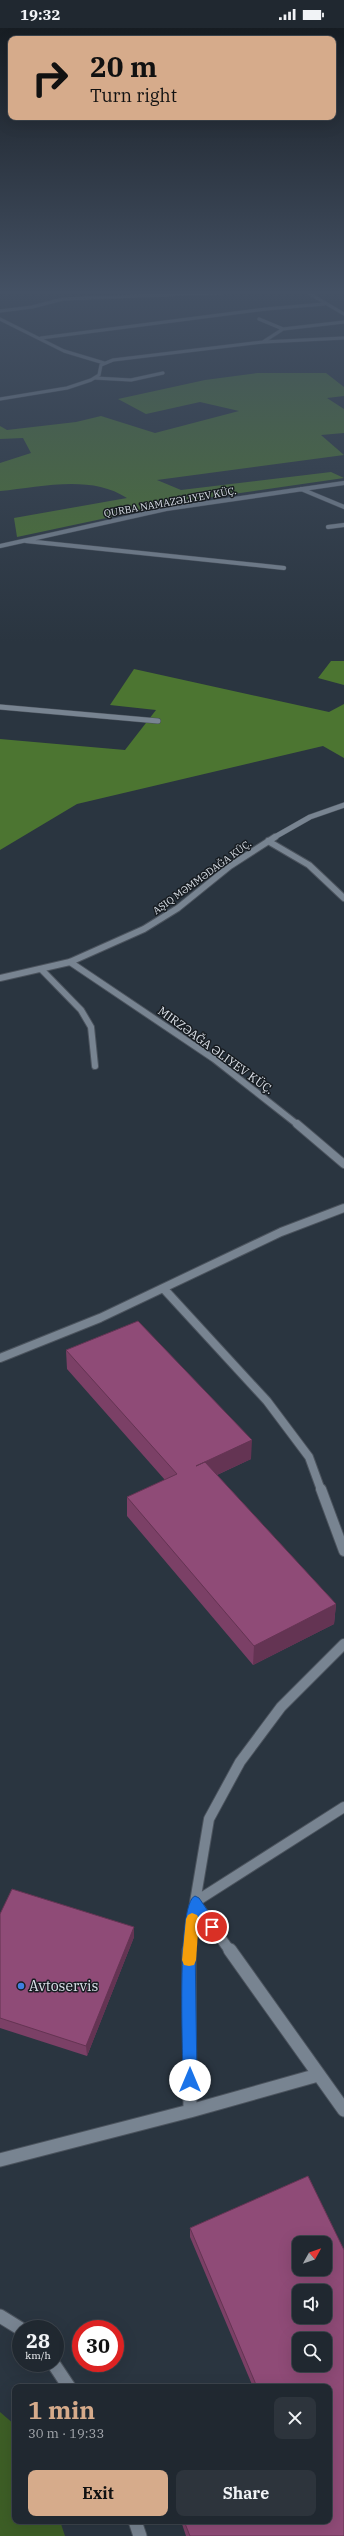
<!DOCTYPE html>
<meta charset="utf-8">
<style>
:root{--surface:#202830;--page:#2d343c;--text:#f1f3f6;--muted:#a2a6ab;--line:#3d444c;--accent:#d6ab8b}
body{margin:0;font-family:"IBM Plex Serif",serif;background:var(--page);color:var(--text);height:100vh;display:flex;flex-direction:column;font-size:15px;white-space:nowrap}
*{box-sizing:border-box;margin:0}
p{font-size:13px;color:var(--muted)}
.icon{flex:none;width:22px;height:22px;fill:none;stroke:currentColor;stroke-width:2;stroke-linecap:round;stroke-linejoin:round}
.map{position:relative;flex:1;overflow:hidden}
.side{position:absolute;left:12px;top:2356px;width:320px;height:140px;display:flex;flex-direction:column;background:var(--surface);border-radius:8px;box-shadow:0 4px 16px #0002,0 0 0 1px var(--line)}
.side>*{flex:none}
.banner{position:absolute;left:8px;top:8px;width:328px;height:84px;border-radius:8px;box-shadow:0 4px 16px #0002,0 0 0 1px var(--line);background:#d6ab8b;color:#111;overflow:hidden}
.needle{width:26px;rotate:50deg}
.buttons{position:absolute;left:292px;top:2208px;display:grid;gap:8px}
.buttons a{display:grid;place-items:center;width:40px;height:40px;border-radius:8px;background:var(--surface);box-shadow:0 4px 16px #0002,0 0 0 1px var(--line);font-size:20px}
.speed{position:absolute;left:12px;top:2292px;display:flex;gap:8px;font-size:20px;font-weight:700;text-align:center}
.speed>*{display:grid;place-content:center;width:52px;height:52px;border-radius:50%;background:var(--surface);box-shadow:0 4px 16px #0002,0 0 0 1px var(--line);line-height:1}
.speed small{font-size:10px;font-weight:400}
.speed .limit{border:6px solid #d22;background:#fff;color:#111}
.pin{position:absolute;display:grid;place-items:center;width:34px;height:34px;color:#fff;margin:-17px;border:2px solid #fff;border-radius:50%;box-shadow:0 1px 4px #0007}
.me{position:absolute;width:44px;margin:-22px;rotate:0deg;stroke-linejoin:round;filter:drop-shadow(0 0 3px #0008)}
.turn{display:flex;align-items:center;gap:14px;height:84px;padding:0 16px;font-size:18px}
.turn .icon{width:52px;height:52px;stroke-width:2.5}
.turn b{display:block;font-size:28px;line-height:34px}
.round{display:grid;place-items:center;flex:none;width:42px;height:42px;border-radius:8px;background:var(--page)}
.headline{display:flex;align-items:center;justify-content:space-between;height:68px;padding:0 16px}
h1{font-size:24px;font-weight:700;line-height:30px;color:var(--accent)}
.action{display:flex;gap:8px;margin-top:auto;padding:8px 16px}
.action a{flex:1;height:46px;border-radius:8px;background:var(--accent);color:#111;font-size:16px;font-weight:700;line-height:46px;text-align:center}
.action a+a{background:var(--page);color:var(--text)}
.status{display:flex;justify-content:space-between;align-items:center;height:28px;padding:0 20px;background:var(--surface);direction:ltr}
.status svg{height:11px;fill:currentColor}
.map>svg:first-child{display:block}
.green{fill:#3d5e26}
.forest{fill:#4c7531}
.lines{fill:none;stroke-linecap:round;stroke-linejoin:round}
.lane-far1-casing{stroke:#4b535d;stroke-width:4}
.lane-casing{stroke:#4b535d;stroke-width:15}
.street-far6-casing{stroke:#4b535d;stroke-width:4}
.street-far5-casing{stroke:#4b535d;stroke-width:5}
.street-far4-casing{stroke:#4b535d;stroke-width:6}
.street-far3-casing{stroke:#4b535d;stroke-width:8}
.street-far2-casing{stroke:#4b535d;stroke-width:10}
.street-far1-casing{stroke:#4b535d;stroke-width:12}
.street-casing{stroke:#4b535d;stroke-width:15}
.lane-far1{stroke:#788491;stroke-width:3}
.lane{stroke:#788491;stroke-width:13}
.street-far6{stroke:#788491;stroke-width:3}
.street-far5{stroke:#788491;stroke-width:4}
.street-far4{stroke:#788491;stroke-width:5}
.street-far3{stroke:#788491;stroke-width:6}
.street-far2{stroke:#788491;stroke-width:8}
.street-far1{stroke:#788491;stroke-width:10}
.street{stroke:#788491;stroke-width:13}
.wall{fill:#7b4066;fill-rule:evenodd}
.shaded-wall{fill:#643453}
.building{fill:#8f4b77;stroke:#643453;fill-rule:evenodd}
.route{fill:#1a73e8;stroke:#114b97}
.slow{fill:#f59e0b}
.shop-dot{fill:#3f7fe0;stroke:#171c21;stroke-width:1.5}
.labels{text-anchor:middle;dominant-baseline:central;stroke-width:3;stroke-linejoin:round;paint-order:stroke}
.far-street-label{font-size:10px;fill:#dbe1e9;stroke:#171c21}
.street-label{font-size:12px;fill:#dbe1e9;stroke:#171c21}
.near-poi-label{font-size:14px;fill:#dbe1e9;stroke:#171c21;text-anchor:start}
</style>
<div class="status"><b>19:32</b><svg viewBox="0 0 49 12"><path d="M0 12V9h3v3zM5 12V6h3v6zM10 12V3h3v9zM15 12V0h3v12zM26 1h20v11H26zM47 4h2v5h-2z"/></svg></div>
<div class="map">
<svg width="344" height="2508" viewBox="0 0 344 2508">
<rect width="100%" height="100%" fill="#2a3540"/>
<path class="green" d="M 0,2384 L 15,2397 L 15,2493 L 60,2493 L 65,2508 L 0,2508 Z"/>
<path class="forest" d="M 257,345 L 326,345 L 344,359 L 344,368 L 327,370 L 344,381 L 344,405 L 321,407 L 344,427 L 157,452 L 181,462 L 331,444 L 344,450 L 191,472 L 17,509 L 14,490 L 127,470 C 91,446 40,459 0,463 L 0,435 L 31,425 L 23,410 L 0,411 L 0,398 L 7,402 L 76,394 L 101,388 L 155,405 L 239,383 L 200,374 L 146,386 L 118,371 L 205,352 Z
M 331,633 L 344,633 L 344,657 L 318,650 Z
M 134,641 L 329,684 L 344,676 L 344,730 L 323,718 L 77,776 L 0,822 L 0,711 L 125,722 L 156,682 L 110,677 Z"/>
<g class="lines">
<defs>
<path id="lane-far1" d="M 95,350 L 131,352 L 163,345"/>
<path id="lane" d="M 0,2288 L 21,2301
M 53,2335 L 69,2359
M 135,2493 L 140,2508"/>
<path id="street-far6" d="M 305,263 L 344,286
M 0,283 L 32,279 L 63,271 L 261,263
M 0,291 L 64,323 L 104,335
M 259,291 L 283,301
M 41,310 L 266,281 L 324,276
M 263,314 L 283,301 L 344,294
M 0,371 L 67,360 L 91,352 L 99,347 L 101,337 L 113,332 L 263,314 L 344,310"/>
<path id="street-far5" d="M 301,461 L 344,479
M 328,499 L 344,497
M 26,513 L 284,540
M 0,518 L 166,481 L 344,455"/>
<path id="street-far4" d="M 0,679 L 158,693
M 273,810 L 310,789 L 344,777"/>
<path id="street-far3" d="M 268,813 L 309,837 L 344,870
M 70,934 L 214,1031 L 298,1097
M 41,941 L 81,982 L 91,999 L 95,1038
M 0,950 L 70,934 L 144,901 L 178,880 L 230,838 L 275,809"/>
<path id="street-far2" d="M 297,1096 L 344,1136
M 164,1261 L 267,1373 L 309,1429 L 321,1462
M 0,1330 L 100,1290 L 281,1204 L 344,1180"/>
<path id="street-far1" d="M 321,1461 L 344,1523
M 189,1923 L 195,1874 L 344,1779
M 230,1923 L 195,1874 L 209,1791 L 240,1734 L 281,1679 L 344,1616"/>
<path id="street" d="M 230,1922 L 344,2082
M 190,2083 L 318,2047
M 0,2132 L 190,2083 L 189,1922"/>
</defs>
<use href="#lane-far1" class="lane-far1-casing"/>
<use href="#lane" class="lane-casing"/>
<use href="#street-far6" class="street-far6-casing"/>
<use href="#street-far5" class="street-far5-casing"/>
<use href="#street-far4" class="street-far4-casing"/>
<use href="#street-far3" class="street-far3-casing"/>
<use href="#street-far2" class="street-far2-casing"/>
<use href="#street-far1" class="street-far1-casing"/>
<use href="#street" class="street-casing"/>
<use href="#lane-far1" class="lane-far1"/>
<use href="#lane" class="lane"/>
<use href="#street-far6" class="street-far6"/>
<use href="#street-far5" class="street-far5"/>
<use href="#street-far4" class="street-far4"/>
<use href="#street-far3" class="street-far3"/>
<use href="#street-far2" class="street-far2"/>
<use href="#street-far1" class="street-far1"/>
<use href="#street" class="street"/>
</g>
<path class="wall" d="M 66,1322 L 251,1431 L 217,1447 L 336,1576 L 334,1596 L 253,1637 L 127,1488 L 127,1469 L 165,1452 L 67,1341 Z
M 0,1886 L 134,1899 L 134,1909 L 87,2028 L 0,2000 Z
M 308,2148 L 344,2222 L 344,2508 L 186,2508 L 182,2496 L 182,2493 L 329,2493 L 329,2359 L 253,2359 L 190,2209 L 190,2200 ZM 299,2215 L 325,2215 L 325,2241 L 299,2241 ZM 299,2263 L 325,2263 L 325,2289 L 299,2289 ZM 299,2311 L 325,2311 L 325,2337 L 299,2337 Z"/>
<path class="shaded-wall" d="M 252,1412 L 251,1431 L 195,1457 L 196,1438 Z
M 336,1576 L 334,1596 L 253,1637 L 254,1618 Z
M 134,1899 L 134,1909 L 87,2028 L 86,2018 Z"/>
<path class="building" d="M 138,1293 L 252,1412 L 196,1438 L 205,1434 L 336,1576 L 254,1618 L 127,1469 L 177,1446 L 66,1322 Z
M 12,1861 L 134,1899 L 86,2018 L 0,1990 L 0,1886 Z
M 308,2148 L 344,2222 L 344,2508 L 190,2508 L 184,2493 L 329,2493 L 329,2359 L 257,2359 L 190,2200 ZM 299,2215 L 325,2215 L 325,2241 L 299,2241 ZM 299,2263 L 325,2263 L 325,2289 L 299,2289 ZM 299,2311 L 325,2311 L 325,2337 L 299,2337 Z"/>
<linearGradient id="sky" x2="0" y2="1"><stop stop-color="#171d23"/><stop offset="0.43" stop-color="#445164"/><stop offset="1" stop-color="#445164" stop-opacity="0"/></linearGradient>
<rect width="344" height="614" fill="url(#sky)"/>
<path class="route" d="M 195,1868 L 199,1870 L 219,1899 L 217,1903 L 212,1904 L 208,1903 L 199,1890 L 195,1914 L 197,2052 L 195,2057 L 190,2059 L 185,2057 L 183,2052 C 183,2027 176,1875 195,1868 Z"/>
<path class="slow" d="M 192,1885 L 197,1887 L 199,1891 L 196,1932 L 194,1937 L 189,1938 L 184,1937 L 182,1932 L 186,1891 L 188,1887 Z"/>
<circle class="shop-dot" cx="21" cy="1958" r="4"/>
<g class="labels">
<g class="far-street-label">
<text transform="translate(170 474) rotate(-10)">QURBA NAMAZƏLIYEV KÜÇ.</text>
<text transform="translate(202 849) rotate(-36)">AŞIQ MƏMMƏDAĞA KÜÇ.</text>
</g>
<g class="street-label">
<text transform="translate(216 1022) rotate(36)">MIRZƏAĞA ƏLIYEV KÜÇ.</text>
</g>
<g class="near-poi-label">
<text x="29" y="1958">Avtoservis</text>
</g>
</g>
</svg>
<div class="buttons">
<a><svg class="needle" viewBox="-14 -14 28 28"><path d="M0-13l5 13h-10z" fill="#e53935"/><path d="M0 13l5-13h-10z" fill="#a2a6ab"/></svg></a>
<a><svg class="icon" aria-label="sound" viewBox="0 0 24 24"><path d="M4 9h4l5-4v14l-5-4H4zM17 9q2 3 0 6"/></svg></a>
<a><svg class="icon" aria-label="search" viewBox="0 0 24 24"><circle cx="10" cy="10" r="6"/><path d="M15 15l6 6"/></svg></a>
</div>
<div class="speed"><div>28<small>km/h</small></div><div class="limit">30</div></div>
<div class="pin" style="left:212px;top:1899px;background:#d93025"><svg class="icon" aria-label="arrive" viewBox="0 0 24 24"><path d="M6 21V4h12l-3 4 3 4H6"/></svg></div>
<svg class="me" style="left:190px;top:2052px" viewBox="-20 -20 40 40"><circle r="19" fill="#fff"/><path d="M0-13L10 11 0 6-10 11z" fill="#1a73e8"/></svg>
<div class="banner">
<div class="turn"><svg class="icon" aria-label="right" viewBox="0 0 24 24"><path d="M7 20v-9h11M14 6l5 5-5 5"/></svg><div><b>20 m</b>Turn right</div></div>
</div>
<section class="side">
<div class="headline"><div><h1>1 min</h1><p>30 m · 19:33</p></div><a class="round"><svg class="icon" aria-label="close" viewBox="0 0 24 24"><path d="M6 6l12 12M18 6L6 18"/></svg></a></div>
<div class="action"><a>Exit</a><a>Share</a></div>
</section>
</div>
